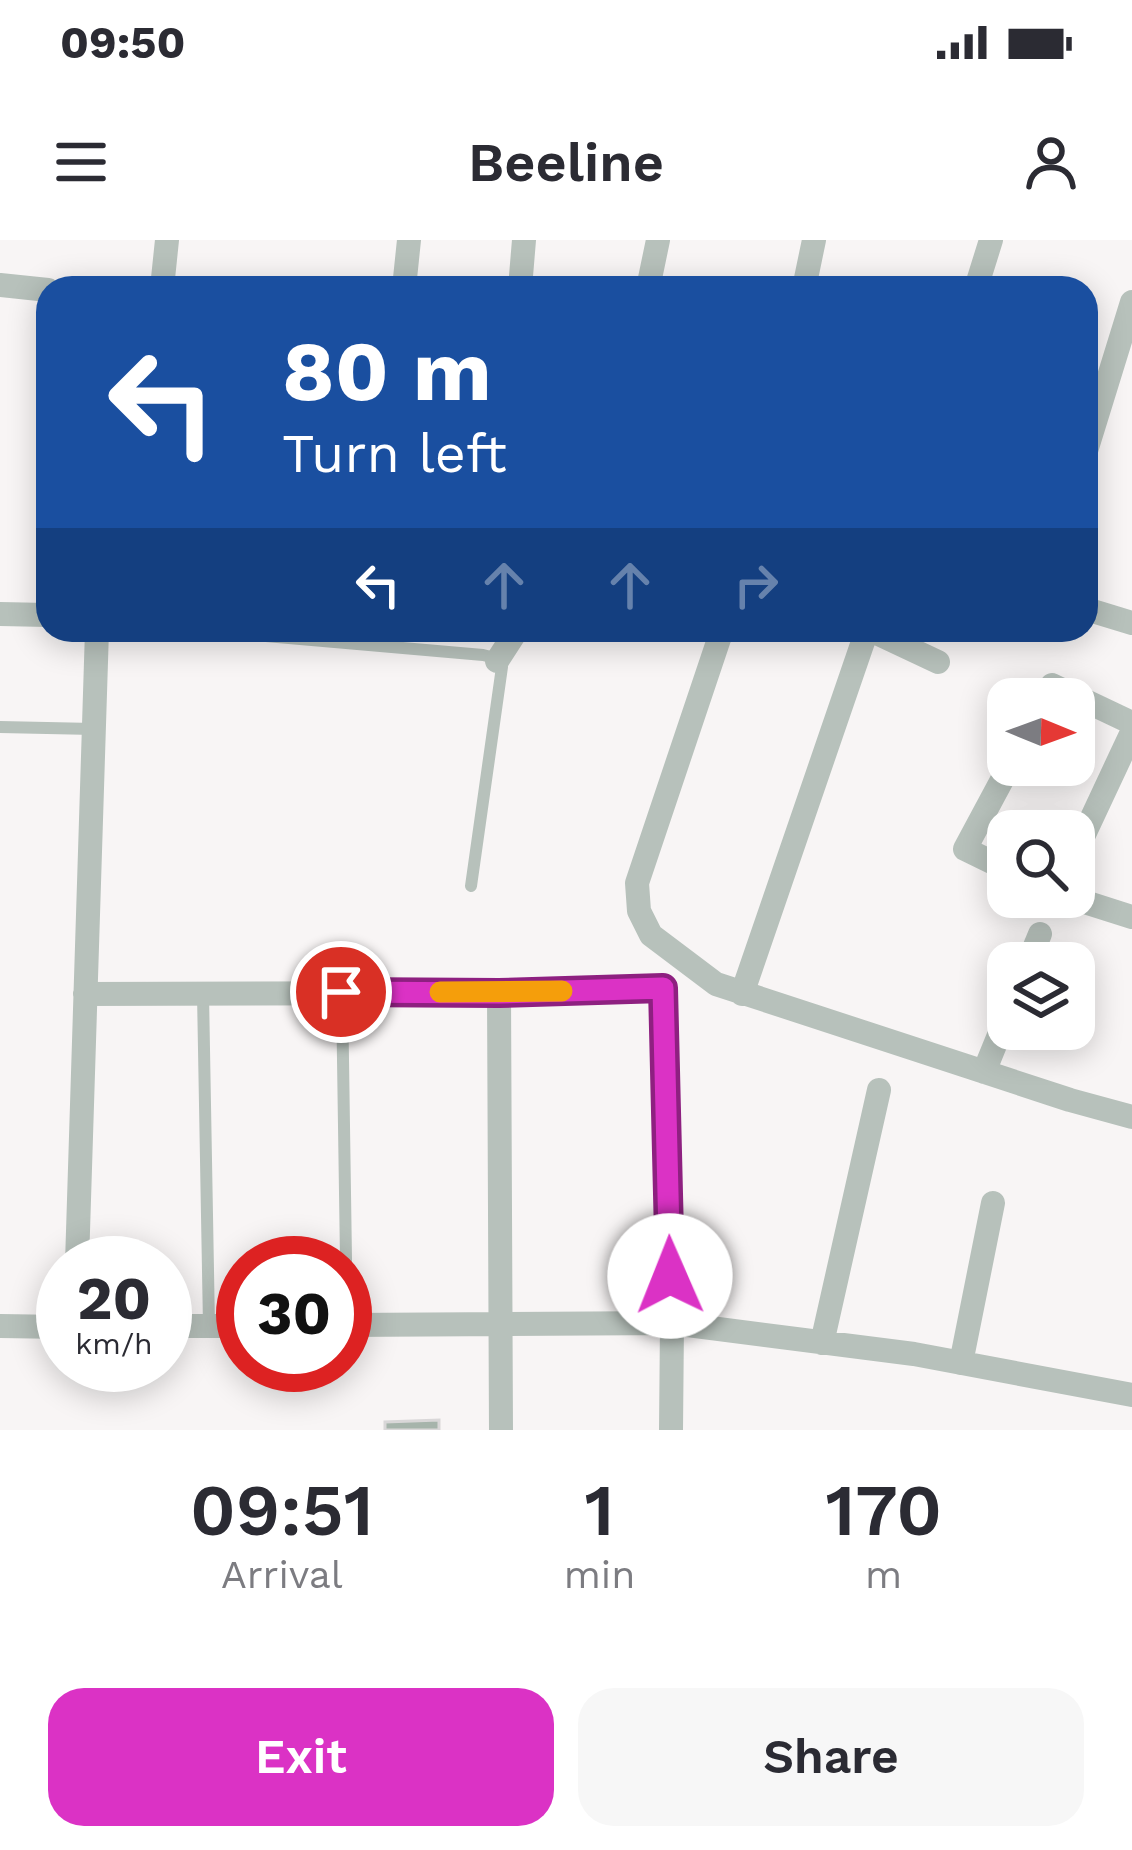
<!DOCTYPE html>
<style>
:root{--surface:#fff;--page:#f7f7f7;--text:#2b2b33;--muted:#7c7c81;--accent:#db32c5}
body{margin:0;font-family:"Work Sans",sans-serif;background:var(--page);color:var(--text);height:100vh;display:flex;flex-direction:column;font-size:45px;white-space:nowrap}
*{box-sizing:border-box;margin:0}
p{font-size:39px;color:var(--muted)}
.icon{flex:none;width:66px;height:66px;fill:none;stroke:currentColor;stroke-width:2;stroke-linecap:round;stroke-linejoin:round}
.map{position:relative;height:1190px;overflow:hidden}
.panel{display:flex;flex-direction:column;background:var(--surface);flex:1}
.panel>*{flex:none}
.top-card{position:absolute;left:36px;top:36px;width:1062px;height:366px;border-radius:36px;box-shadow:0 6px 30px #0003;background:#1a4fa0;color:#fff;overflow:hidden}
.needle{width:78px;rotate:91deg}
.tools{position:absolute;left:987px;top:438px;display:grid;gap:24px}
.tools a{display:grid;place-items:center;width:108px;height:108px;border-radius:24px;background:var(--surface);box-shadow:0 6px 30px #0003;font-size:60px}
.speed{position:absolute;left:36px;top:996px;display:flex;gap:24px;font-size:60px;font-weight:700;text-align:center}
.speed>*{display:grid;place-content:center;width:156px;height:156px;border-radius:50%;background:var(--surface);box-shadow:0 6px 30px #0003;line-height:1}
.speed small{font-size:30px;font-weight:400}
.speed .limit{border:18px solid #d22;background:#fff;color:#111}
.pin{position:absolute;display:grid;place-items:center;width:102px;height:102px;color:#fff;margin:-51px;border:6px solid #fff;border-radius:50%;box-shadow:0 3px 12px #0007}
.me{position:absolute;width:132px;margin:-66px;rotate:359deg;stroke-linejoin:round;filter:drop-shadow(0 0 9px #0008)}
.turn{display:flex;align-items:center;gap:42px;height:252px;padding:0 48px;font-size:54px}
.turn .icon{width:156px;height:156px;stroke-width:2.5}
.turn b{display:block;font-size:84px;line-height:102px}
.lanes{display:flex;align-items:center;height:114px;padding:0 48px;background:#0003;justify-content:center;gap:60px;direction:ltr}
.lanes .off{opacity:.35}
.eta{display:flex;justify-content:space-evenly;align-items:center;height:204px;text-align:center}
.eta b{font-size:72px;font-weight:600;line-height:84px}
.button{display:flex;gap:24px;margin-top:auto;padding:24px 48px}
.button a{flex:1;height:138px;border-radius:36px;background:var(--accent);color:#fff;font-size:48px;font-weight:600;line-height:138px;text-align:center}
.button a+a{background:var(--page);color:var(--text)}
.status{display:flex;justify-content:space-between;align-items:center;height:84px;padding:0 60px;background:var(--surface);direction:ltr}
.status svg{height:33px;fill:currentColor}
header{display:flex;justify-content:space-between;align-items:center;height:156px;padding:0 48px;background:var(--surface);font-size:54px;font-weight:600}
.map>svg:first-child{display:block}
.building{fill:#a6b4ab;stroke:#d9d7d8;stroke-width:3}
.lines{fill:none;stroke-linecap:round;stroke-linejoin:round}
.service{stroke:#b7c1bb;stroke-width:12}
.minor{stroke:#b7c1bb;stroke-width:24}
.route-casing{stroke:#8e2080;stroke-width:30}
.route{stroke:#db32c5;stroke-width:21}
.slow{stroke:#f59e0b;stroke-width:21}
</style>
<div class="status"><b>09:50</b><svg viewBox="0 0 49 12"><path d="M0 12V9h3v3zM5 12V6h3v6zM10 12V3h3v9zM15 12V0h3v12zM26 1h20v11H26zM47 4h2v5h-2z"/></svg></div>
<header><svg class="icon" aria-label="menu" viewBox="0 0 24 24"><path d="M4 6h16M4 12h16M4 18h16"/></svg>Beeline<svg class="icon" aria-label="person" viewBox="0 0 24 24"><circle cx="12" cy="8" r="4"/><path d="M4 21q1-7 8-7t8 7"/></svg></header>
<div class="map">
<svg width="1132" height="1190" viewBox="0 0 1132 1190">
<rect width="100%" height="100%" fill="#f8f5f5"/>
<path class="building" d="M 439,1180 L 439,1190 L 385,1190 L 385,1182 Z"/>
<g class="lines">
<path class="service" d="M 198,390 L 483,415 L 495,418 L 502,427 L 471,646
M 0,487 L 94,489
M 342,753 L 347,1085
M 203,754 L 209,1086"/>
<path class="minor" d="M 0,45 L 48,50
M 162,48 L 167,0
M 404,48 L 409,0
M 520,48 L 524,0
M 648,48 L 658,0
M 804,48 L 814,0
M 976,48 L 991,0
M 1086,211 L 1132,62
M 1086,369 L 1132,383
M 0,374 L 48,375
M 722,390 L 637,643 L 639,671 L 651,695 L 716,744 L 1070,860 L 1132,877
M 870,390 L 938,422
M 497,421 L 517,390
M 1045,459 L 1052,445 L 1132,483
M 1074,616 L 1132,492
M 1008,630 L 965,609 L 1010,525
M 1069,657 L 1132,677
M 1028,723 L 1040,694
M 499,753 L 501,1190
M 85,754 L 499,753 L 663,749 L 672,1083 L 671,1190
M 742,754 L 867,390
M 984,832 L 1008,773
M 77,1023 L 97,390
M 345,1085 L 672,1083 L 914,1114 L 1132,1155
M 0,1086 L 63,1087
M 165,1086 L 243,1086
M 822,1103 L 879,850
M 961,1123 L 993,963"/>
</g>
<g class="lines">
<defs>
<path id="route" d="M 341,752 L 499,753 L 663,748 L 670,1036"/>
</defs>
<use href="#route" class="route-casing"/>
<use href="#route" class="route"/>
<path class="slow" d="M 440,752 L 562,751"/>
</g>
</svg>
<div class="tools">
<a><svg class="needle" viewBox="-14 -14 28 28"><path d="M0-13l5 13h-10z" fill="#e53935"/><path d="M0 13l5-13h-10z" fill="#7c7c81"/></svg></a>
<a><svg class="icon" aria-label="search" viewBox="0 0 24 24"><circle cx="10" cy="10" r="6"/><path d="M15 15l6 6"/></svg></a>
<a><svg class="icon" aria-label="layers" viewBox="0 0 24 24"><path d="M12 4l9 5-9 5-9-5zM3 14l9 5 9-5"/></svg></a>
</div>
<div class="speed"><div>20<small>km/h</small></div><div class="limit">30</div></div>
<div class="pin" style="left:341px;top:752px;background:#d93025"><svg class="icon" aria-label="arrive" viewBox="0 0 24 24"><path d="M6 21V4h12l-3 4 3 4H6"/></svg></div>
<svg class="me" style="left:670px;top:1036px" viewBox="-20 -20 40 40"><circle r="19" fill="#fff"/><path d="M0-13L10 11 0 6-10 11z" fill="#db32c5"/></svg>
<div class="top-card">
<div class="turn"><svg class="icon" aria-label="left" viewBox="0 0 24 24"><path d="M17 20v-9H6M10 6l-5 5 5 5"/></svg><div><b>80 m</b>Turn left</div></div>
<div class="lanes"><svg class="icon" aria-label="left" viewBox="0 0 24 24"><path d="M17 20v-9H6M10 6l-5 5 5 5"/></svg><svg class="icon off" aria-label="ahead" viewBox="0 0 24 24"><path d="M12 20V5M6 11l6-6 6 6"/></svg><svg class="icon off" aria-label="ahead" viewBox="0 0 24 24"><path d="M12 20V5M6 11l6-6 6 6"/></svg><svg class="icon off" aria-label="right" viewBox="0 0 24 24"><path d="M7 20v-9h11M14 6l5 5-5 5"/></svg></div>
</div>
</div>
<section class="panel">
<div class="eta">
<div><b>09:51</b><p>Arrival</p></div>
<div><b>1</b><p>min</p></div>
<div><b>170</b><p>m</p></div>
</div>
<div class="button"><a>Exit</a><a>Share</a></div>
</section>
